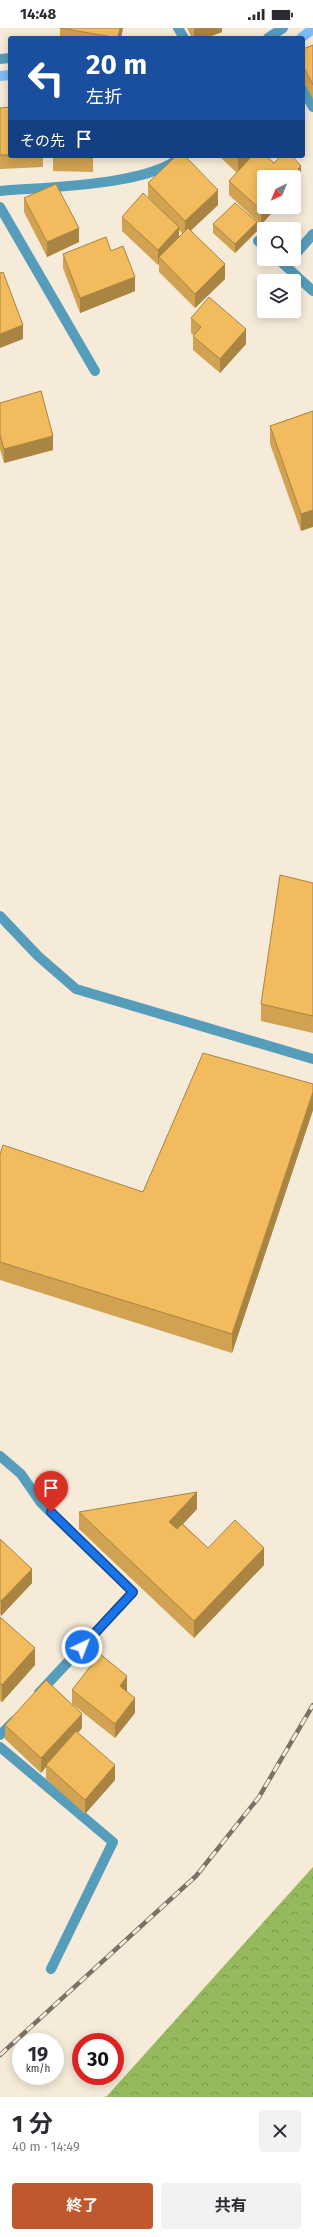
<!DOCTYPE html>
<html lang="ja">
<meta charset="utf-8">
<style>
:root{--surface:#fff;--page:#f2f2f3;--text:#2b2b33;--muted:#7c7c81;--accent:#bf582d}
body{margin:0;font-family:"Fira Sans","Noto Sans JP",sans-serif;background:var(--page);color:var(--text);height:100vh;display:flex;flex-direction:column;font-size:15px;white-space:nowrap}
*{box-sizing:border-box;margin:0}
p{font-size:13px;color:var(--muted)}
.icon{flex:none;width:22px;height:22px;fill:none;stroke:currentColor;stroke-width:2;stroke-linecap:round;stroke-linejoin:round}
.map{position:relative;height:2069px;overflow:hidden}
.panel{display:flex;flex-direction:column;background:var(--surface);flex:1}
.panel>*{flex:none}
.guide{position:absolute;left:8px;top:8px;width:297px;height:122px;border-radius:4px;box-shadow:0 2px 10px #0003;background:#1a4fa0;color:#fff;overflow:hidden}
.needle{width:26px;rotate:223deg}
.buttons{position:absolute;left:257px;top:142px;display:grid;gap:8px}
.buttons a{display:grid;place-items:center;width:44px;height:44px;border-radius:4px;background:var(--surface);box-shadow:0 2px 10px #0003;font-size:20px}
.speed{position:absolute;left:12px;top:2005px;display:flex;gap:8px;font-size:20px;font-weight:700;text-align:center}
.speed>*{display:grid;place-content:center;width:52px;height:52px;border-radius:50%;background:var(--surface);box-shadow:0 2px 10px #0003;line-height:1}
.speed small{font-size:10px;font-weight:400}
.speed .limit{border:6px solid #d22;background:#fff;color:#111}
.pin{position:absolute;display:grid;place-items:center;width:34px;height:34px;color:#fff;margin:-41px -17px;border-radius:50% 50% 50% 0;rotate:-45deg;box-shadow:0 0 4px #0007}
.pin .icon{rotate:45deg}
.me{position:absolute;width:44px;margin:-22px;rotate:43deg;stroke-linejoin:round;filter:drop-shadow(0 0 3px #0008)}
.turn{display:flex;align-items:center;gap:14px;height:84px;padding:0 12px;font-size:18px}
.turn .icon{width:52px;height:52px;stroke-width:2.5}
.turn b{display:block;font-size:28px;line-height:34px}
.then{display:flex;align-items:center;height:38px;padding:0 12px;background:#0003;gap:8px;font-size:15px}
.round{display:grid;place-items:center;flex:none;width:42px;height:42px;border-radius:4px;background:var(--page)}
.head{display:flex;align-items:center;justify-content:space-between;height:68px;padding:0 12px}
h1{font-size:24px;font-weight:700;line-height:30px}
.button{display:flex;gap:8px;margin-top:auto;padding:8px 12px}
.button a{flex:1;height:46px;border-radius:4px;background:var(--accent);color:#fff;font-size:16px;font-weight:700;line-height:46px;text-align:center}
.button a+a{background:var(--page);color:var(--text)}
.status{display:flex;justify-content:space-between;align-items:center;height:28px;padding:0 20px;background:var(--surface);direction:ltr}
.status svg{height:11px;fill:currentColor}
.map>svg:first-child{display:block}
.forest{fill:url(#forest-crowns)}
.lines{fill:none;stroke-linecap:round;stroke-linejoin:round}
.stream{stroke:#7ebcf3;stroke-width:10}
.minor{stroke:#569cbb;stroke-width:10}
.rail-casing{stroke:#797268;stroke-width:4.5}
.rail{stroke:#f6ead9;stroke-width:3;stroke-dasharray:9;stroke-linecap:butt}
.wall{fill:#d0a251;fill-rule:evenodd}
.shaded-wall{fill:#a98442}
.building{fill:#f2bc5e;stroke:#a98442}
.route-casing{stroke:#114b97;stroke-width:10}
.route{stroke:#1a73e8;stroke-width:7}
</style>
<div class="status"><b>14:48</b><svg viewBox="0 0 49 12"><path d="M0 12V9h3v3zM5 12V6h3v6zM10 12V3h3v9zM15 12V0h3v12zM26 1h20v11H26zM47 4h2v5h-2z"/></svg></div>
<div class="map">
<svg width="313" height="2069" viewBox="0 0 313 2069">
<defs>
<pattern id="forest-crowns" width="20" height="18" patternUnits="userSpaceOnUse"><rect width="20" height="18" fill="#95b95c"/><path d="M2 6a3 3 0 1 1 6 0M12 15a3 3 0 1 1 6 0" fill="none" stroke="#7b974c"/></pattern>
</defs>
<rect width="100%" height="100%" fill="#f6ead9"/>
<path class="forest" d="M 313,1839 L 313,2069 L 104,2069 L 107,2068 Z"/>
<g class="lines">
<path class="stream" d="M 301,10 L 313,1
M 0,48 L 10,47"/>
<path class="minor" d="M 178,0 L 184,10
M 268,10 L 283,0
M 0,31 L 10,30
M 303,61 L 313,79
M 0,163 C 45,159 150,158 182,128
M 0,179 L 95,343
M 258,213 L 264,218
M 294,228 L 313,206
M 278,231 L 313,263
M 0,888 L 38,928 L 76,961 L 313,1031
M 0,1428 L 21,1446 L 41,1475 L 133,1564 L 39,1665
M 0,1707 L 14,1693
M 0,1719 L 113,1814 L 51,1941"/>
<defs>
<path id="rail" d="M 0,2027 L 196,1848 L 259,1769 L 313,1677"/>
</defs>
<use href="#rail" class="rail-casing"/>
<use href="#rail" class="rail"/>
</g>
<path class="wall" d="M 60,0 L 123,0 L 121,10 L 60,10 Z
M 187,0 L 222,0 L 222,4 L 206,10 L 192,10 Z
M 313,17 L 313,71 L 303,53 L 303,21 Z
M 10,79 L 10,128 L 43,128 L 43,139 L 0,141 L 0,80 Z
M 53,128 L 93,128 L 93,144 L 53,143 Z
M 219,128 L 266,128 L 274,135 L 301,152 L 294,160 L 294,149 L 264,179 L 277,179 L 261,197 L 229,167 L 229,153 L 237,145 Z
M 148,155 L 218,177 L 191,202 L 225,251 L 195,280 L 159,244 L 159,235 L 158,237 L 122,203 L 122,189 L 159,181 L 148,169 ZM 179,202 L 183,206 L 179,209 Z
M 24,170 L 79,214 L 47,229 L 24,184 Z
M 213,196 L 257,203 L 235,225 L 213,205 Z
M 111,223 L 135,263 L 80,285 L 63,240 L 63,226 Z
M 191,290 L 246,316 L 220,345 L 193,322 L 193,308 L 194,307 L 191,305 Z
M 0,375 L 53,422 L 4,435 L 0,421 Z
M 313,383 L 301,503 L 270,416 L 270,398 Z
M 313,855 L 313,1005 L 261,993 L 261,976 Z
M 313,1056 L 313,1082 L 232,1325 L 0,1252 L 0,1126 L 143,1164 Z
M 197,1481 L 183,1496 L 208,1520 L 264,1537 L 194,1610 L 79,1501 L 79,1484 Z
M 0,1511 L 32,1555 L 1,1588 L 0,1586 Z
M 0,1589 L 35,1637 L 2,1674 L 0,1673 Z
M 72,1662 L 127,1663 L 127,1664 L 135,1685 L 115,1710 L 72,1676 Z
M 5,1697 L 82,1700 L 78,1705 L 115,1752 L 85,1786 L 46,1751 L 46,1739 L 41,1745 L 5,1711 Z"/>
<path class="shaded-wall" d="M 120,0 L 123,0 L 121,10 L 118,10 Z
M 196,0 L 222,0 L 222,4 L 206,10 L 194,10 L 194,1 Z
M 241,128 L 255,128 L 238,145 L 238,131 Z
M 301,138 L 301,152 L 294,160 L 294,149 L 291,149 Z
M 218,162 L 218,177 L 185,208 L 185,193 Z
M 264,179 L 277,179 L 261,197 L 261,182 Z
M 257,194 L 257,203 L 235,225 L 235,216 Z
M 179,199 L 179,214 L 159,229 L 159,235 L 158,237 L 158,222 Z
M 79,200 L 79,214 L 47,229 L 47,214 Z
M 225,236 L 225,251 L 195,280 L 195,266 Z
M 135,249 L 135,263 L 80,285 L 80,270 Z
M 23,297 L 23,311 L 0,320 L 0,306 Z
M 246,301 L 246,316 L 220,345 L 220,331 Z
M 53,408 L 53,422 L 4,435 L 4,421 Z
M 313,482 L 313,499 L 301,503 L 301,486 Z
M 313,1064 L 313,1082 L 232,1325 L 232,1306 Z
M 197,1464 L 197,1481 L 169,1511 L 169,1494 Z
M 264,1520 L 264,1537 L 194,1610 L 194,1593 Z
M 32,1541 L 32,1555 L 1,1588 L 1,1573 Z
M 35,1620 L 35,1637 L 2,1674 L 2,1657 Z
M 127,1648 L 127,1663 L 120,1672 L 120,1658 Z
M 135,1670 L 135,1685 L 115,1710 L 115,1696 Z
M 82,1686 L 82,1700 L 47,1738 L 46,1737 L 46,1739 L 41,1745 L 41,1730 Z
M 115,1737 L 115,1752 L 85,1786 L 85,1772 Z"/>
<path class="building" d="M 60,0 L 120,0 L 118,10 Z
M 313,17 L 313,57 L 303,38 L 303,21 Z
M 10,79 L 10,127 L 0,127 L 0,80 Z
M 53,128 L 93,128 L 93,130 Z
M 176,128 L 185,128 L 218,162 L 185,193 L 148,155 Z
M 235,128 L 241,128 L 238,131 Z
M 252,128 L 266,128 L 274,135 L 281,128 L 292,128 L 301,138 L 291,149 L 264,149 L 264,179 L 261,182 L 229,153 Z
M 56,156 L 79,200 L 47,214 L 24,170 Z
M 143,165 L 179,199 L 158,222 L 122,189 Z
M 235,175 L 257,194 L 235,216 L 213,196 Z
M 188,200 L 225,236 L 195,266 L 159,229 Z
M 106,209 L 111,223 L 123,218 L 135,249 L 80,270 L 63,226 Z
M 3,244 L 23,297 L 0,306 L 0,245 Z
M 209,269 L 246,301 L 220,331 L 193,308 L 201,299 L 191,290 Z
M 41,363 L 53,408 L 4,421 L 0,407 L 0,375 Z
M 313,383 L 313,482 L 301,486 L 270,398 Z
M 280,847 L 313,855 L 313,988 L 261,976 Z
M 203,1025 L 313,1056 L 313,1064 L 232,1306 L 0,1234 L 0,1126 L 3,1117 L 143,1164 Z
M 197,1464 L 169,1494 L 177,1501 L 182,1496 L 208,1520 L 235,1492 L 264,1520 L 194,1593 L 79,1484 Z
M 0,1511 L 32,1541 L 1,1573 L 0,1572 Z
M 0,1589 L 35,1620 L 2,1657 L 0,1656 Z
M 100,1626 L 127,1648 L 120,1658 L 135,1670 L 115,1696 L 72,1662 Z
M 46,1652 L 82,1686 L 41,1730 L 5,1697 Z
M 76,1703 L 115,1737 L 85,1772 L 46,1737 Z"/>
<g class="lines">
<defs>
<path id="route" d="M 51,1484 L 133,1564 L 82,1619"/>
</defs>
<use href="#route" class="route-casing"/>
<use href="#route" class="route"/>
</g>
</svg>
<div class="buttons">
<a><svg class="needle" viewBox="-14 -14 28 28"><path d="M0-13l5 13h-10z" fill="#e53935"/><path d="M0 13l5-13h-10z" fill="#7c7c81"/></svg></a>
<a><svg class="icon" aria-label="search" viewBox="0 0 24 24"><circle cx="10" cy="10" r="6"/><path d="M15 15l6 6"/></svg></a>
<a><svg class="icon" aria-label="layers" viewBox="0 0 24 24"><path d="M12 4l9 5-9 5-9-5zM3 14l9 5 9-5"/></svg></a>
</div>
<div class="speed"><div>19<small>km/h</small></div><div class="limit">30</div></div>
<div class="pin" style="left:51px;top:1484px;background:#d93025"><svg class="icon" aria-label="arrive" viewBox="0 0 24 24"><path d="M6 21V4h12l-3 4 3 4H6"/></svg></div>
<svg class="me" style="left:82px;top:1619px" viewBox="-20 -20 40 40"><circle r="17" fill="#1a73e8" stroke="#fff" stroke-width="3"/><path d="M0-11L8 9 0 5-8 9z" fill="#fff"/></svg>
<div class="guide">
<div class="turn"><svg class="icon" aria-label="left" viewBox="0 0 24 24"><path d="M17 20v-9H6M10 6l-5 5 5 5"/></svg><div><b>20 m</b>左折</div></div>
<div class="then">その先<svg class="icon" aria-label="arrive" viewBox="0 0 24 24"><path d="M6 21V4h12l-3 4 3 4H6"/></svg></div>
</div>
</div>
<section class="panel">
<div class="head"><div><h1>1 分</h1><p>40 m · 14:49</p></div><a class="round"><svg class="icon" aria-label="close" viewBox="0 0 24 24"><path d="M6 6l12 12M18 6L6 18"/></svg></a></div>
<div class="button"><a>終了</a><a>共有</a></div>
</section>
